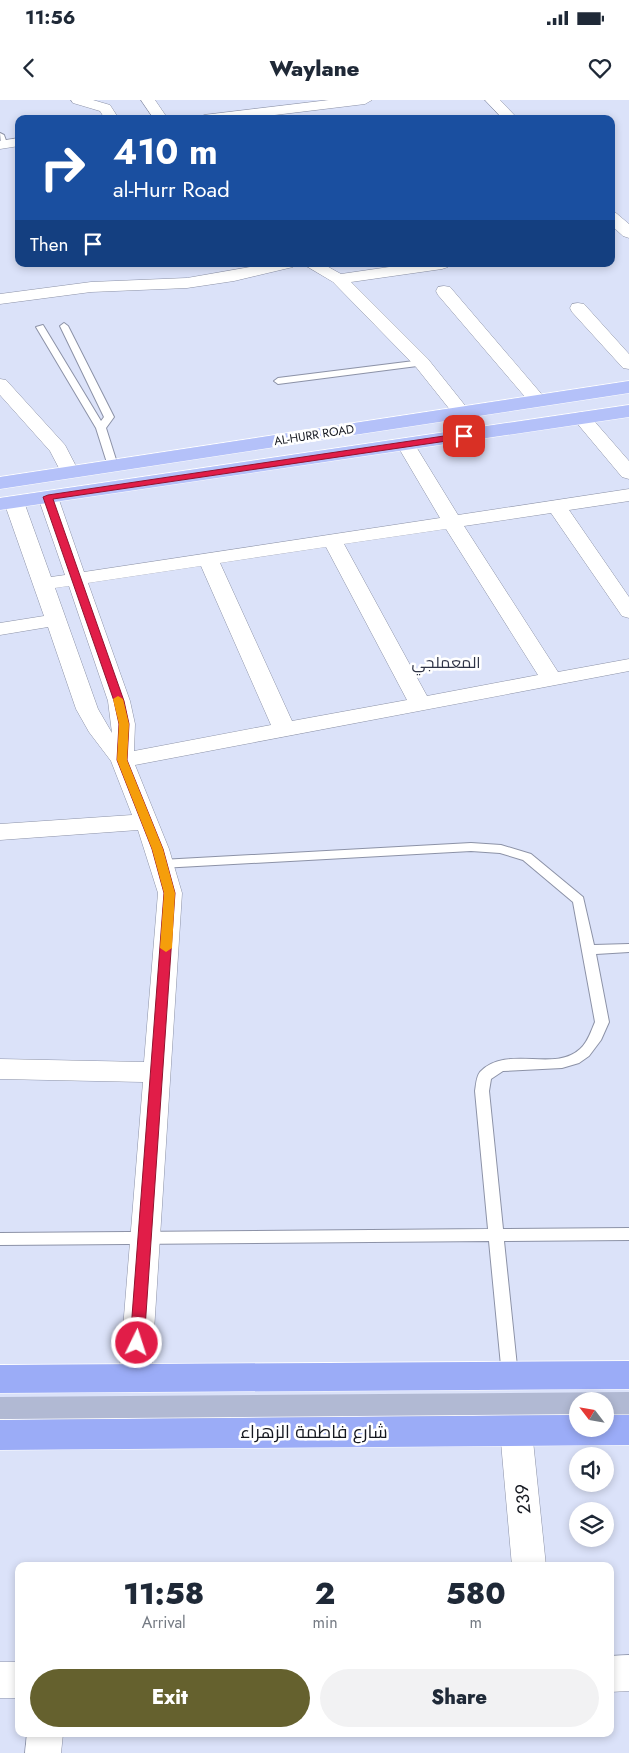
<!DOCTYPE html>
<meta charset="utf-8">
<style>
:root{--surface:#fff;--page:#f2f2f3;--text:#1f2937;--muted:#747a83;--accent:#65612e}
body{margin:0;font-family:Jost,Cairo,sans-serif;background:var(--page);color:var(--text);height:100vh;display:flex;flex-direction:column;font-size:19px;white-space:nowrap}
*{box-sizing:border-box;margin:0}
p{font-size:16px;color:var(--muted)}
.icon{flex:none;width:28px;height:28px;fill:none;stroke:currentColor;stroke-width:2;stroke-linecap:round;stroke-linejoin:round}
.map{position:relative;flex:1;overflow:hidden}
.sheet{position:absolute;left:15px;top:1462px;width:599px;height:175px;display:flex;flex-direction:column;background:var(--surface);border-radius:10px;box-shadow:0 2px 8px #0003}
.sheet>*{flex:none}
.guide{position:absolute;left:15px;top:15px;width:600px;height:152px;border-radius:10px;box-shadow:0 2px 8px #0003;background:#1a4fa0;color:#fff;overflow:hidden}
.needle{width:32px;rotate:301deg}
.tools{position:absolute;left:569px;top:1292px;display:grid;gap:10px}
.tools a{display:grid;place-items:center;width:45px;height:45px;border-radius:50%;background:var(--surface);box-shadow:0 2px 8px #0003;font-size:25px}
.pin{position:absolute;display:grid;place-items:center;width:42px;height:42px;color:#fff;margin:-21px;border-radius:10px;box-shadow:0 2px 8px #0006}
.me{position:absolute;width:55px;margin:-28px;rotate:4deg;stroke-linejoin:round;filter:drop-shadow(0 0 4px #0008)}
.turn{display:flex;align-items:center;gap:18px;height:105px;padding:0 15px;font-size:22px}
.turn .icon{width:65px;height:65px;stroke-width:2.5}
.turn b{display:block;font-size:35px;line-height:42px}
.then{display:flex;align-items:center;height:48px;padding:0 15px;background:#0003;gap:10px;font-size:19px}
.eta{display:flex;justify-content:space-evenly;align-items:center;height:85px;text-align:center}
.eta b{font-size:30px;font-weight:800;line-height:35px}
.action{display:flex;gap:10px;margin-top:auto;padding:10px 15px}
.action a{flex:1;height:58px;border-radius:30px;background:var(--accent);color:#fff;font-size:20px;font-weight:800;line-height:58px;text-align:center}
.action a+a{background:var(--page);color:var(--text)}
.status{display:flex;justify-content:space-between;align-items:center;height:35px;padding:0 25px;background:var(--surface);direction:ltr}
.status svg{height:14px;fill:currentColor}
header{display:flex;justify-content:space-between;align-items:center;height:65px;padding:0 15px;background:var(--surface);font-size:22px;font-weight:800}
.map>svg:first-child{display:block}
.green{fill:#b1b9d3}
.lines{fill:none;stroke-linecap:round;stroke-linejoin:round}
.service-casing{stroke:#8c92a7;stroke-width:2}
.minor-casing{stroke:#8c92a7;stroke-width:1}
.tertiary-casing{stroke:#8c92a7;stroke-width:1}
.primary-casing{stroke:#fff;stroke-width:1}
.trunk-casing{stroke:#fff;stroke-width:1}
.service{fill:#fff;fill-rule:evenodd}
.minor{fill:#fff;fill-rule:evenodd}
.tertiary{fill:#fff;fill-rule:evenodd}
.primary{fill:#b4c1f9;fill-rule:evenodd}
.trunk{fill:#9bacf7;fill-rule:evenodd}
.route{fill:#e11d48;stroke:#92132f}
.slow{fill:#f59e0b}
.labels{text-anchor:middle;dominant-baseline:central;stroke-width:5;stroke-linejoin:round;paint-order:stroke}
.far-street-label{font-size:12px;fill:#151820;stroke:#fff}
.neighbourhood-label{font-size:16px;fill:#2f3446;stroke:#fff}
.near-street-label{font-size:18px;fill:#151820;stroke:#fff}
</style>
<div class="status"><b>11:56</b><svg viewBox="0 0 49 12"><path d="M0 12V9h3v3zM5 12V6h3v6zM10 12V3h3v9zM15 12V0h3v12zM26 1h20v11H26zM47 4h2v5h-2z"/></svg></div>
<header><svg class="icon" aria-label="back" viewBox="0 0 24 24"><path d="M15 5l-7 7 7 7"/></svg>Waylane<svg class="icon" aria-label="heart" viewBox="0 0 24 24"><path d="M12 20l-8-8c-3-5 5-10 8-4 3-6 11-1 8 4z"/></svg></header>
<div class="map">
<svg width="629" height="1653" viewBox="0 0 629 1653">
<rect width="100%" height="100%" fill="#dbe2f9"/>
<path class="green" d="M 629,1292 L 629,1316 L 605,1316 L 605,1301 L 578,1301 L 577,1316 L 0,1321 L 0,1297 Z"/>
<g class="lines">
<defs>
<path id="service" d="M 0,33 L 4,35 L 8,46 L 1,44 Z
M 64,223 L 68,226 L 114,317 L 106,328 L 118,366 L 116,368 L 110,368 L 108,366 L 96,328 L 36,227 L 43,225 L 101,321 L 104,317 L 60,226 Z
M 422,260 L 426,263 L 425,265 L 278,284 L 274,281 L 278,278 Z
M 471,743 L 501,745 L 531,754 L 583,797 L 594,845 L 629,844 L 629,852 L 596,854 L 609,922 L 601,940 L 589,956 L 579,963 L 562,968 L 503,971 L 491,979 L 489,991 L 503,1129 L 629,1128 L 629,1140 L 504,1141 L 518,1276 L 515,1281 L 510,1283 L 505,1281 L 502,1276 L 489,1141 L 0,1145 L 0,1133 L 488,1129 L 475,991 C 476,986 476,977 480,972 C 507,944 554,973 580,949 C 588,942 591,931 595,922 L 573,802 L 523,760 L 500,753 L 471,751 L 161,768 L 155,764 L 161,760 Z"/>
<path id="minor" d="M 71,0 L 93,0 L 110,5 L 119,19 L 105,19 L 100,11 L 73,3 Z
M 141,0 L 155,0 L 168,19 L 154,19 Z
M 329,0 L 372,0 L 365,4 L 242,19 L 197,19 L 204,15 Z
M 485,0 L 500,0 L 518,19 L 503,19 Z
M 19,38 L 19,46 L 0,49 L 0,41 Z
M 611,111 L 616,113 L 629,124 L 629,138 L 623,136 L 611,125 Z
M 267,164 L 295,164 L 293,167 L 234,181 L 187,188 L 91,192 L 0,204 L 0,194 L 91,182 L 187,178 Z
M 303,164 L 323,164 L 341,174 L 410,164 L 450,164 L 448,167 L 442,169 L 351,182 L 428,259 L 467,308 L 470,312 L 467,316 L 455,316 L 416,267 L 333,182 Z
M 444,186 L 450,187 L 544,297 L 547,301 L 544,305 L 532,305 L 438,195 L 436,191 L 438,187 Z
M 578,203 L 584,204 L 629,254 L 629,269 L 623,268 L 572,212 L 570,208 L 572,204 Z
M 0,279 L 6,280 L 65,345 L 79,372 L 77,376 L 63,376 L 50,351 L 0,295 Z
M 582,313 L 588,314 L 629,361 L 629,379 L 622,377 L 576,322 L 573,318 L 576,314 Z
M 406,339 L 413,341 L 415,345 L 458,415 L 629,389 L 629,401 L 569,410 L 629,497 L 629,518 L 622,516 L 551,413 L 464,426 L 558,572 L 629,559 L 629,571 L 135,665 L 169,749 L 182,793 L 151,1278 L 146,1287 L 135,1291 L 124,1287 L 119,1278 L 143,982 L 0,979 L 0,959 L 144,962 L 158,793 L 138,730 L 0,740 L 0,724 L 132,715 L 111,661 L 89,632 L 76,609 L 48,527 L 0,535 L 0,523 L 44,516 L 4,402 L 7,398 L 21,398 L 24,402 L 51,477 L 65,475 L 38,397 L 41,393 L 55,393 L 58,397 L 84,472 L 440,418 L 397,345 L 399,341 ZM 446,429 L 538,575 L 427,596 L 344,444 ZM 326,447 L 407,600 L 292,621 L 220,463 ZM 201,466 L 271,625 L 134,651 L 135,624 L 130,601 L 88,483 ZM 69,486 L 108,601 L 112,633 L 98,609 L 55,488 Z
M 516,1317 L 527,1321 L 532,1331 L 546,1466 L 512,1466 L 500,1331 L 505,1321 Z
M 27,1634 L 63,1634 L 61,1653 L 25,1653 Z"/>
<path id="tertiary" d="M 629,1555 L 629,1591 L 610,1592 L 610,1556 Z
M 0,1562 L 19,1562 L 19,1598 L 0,1598 Z"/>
<path id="primary" d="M 629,281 L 629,293 L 0,389 L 0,377 Z
M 629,305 L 629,317 L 0,410 L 0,398 Z"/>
<path id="trunk" d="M 629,1261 L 629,1289 L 0,1293 L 0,1265 Z
M 578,1315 L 578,1329 L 605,1329 L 605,1315 L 629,1315 L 629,1345 L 0,1350 L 0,1320 Z"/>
</defs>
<use href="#service" class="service-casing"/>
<use href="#minor" class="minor-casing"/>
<use href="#tertiary" class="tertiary-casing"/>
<use href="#primary" class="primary-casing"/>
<use href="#trunk" class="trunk-casing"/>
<use href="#service" class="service"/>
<use href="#minor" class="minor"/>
<use href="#tertiary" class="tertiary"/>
<use href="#primary" class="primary"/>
<use href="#trunk" class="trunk"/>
</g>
<path class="route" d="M 464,333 L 469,336 L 467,338 L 53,399 L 124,601 L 129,624 L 127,660 L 163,749 L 175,793 L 144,1243 L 142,1247 L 132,1247 L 130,1243 L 164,793 L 152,749 L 117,660 L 119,624 L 114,601 L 43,397 L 48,395 Z"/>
<path class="slow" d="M 118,596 L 123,599 L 129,624 L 127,660 L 163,749 L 175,793 L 172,848 L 166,852 L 160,848 L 164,793 L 152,749 L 117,660 L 119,624 L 113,599 Z"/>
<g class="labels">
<g class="far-street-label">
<text transform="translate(314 335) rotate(-9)">AL-HURR ROAD</text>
</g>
<g class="neighbourhood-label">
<text x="446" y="562">المعملجي</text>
</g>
<g class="near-street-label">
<text x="314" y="1332">شارع فاطمة الزهراء</text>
<text transform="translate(523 1399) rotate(-96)">239</text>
</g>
</g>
</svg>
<div class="tools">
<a><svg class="needle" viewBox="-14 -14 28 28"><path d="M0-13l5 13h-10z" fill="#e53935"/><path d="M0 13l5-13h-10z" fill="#747a83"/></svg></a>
<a><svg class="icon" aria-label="sound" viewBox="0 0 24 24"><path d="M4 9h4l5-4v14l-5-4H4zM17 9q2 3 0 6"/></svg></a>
<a><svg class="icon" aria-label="layers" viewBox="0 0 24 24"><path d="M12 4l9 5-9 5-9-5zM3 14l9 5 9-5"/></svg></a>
</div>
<div class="pin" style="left:464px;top:336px;background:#d93025"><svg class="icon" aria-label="arrive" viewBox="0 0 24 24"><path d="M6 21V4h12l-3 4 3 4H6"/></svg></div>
<svg class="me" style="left:137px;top:1243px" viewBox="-20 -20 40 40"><circle r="17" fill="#e11d48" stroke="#fff" stroke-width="3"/><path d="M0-11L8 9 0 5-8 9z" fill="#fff"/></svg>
<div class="guide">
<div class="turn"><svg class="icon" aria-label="right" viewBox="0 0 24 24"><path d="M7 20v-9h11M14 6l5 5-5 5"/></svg><div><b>410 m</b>al-Hurr Road</div></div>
<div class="then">Then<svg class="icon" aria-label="arrive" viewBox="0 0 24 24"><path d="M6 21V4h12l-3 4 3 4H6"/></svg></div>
</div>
<section class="sheet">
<div class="eta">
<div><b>11:58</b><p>Arrival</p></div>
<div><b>2</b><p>min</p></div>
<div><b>580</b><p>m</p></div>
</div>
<div class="action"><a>Exit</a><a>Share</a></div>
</section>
</div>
